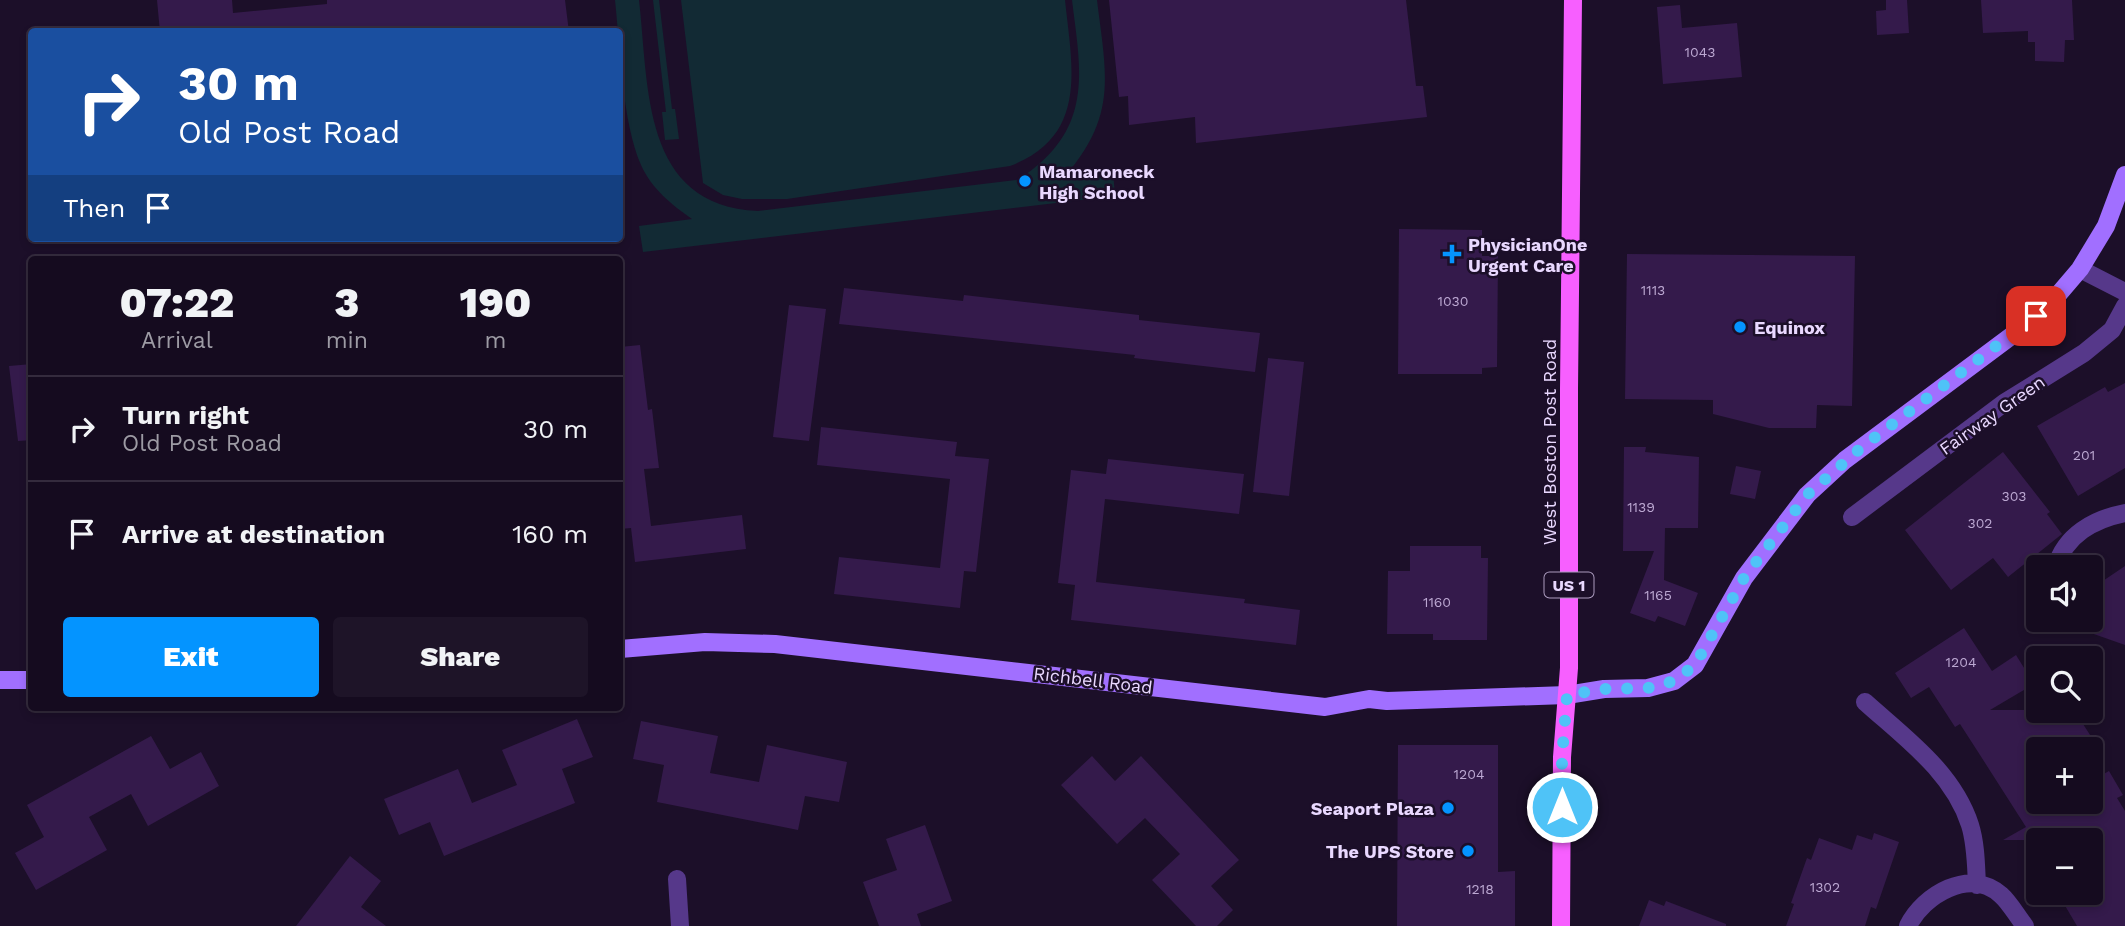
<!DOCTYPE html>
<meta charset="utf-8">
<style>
:root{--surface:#150b1f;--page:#1e1428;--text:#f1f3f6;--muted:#9d9ba4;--line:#342b3d;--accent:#0494ff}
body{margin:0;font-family:"Work Sans",sans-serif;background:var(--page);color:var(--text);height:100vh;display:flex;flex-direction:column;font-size:26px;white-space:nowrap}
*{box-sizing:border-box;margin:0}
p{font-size:23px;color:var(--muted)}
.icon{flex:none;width:38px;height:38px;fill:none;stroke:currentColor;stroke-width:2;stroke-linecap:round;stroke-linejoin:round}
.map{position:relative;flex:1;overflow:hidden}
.drawer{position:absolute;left:28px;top:256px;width:595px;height:455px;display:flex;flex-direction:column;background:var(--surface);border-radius:7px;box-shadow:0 4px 10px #0003,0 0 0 2px var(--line)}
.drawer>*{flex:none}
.guide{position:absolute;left:28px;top:28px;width:595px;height:214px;border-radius:7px;box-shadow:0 4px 10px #0003,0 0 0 2px var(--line);background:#1a4fa0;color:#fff;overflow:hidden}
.controls{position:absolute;left:2026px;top:555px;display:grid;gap:14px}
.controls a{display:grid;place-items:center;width:77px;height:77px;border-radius:7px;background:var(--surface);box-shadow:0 4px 10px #0003,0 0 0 2px var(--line);font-size:35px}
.pin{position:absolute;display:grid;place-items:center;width:60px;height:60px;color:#fff;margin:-30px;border-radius:14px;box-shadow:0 4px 10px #0006}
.me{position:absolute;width:77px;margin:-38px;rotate:0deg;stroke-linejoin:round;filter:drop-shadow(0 0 5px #0008)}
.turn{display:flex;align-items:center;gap:24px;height:147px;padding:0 35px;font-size:32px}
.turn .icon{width:91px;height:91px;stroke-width:2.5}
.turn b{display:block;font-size:49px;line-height:60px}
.then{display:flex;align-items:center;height:66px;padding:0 35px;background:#0003;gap:14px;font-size:26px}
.eta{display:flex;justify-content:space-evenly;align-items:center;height:119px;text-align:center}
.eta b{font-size:42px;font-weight:800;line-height:49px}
.action{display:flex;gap:14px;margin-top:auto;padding:14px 35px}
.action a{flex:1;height:80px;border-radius:7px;background:var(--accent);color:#fff;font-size:28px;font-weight:800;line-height:80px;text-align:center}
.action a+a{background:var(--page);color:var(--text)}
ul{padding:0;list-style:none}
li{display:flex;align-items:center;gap:21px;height:105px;padding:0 35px;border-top:2px solid var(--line)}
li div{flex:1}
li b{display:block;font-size:26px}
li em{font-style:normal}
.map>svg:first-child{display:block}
.green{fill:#122a34}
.building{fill:#341a4b}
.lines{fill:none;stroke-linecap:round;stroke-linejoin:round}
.street{stroke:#56388a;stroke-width:18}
.secondary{stroke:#a16fff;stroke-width:18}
.primary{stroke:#f75fff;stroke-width:18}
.route{stroke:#4fc3f7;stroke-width:12;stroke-dasharray:0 21.6}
.poi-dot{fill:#0494ff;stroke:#1c0f29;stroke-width:2.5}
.labels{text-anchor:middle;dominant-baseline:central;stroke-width:5;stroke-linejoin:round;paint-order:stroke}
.number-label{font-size:14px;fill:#bca8d2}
.shield{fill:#1c0f29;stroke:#ac9cbf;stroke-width:2}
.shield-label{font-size:16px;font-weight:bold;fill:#e9d8ff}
.poi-label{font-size:18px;font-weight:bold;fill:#e9d8ff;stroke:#1c0f29;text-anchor:start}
.street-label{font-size:18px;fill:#e9d8ff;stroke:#1c0f29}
</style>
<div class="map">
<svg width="2125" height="926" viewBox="0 0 2125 926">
<rect width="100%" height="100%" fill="#1c0f29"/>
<path class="green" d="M 615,0 L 639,0 C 649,86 641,206 758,211 L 1016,180 C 1031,172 1042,162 1053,150 C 1091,107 1078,52 1072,0 L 1097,0 C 1106,74 1118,115 1065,176 L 1113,171 L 1115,196 L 643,252 L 639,226 L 692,219 C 672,205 651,188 641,165 C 622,121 620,47 615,0 Z
M 653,0 L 659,0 L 672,109 L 675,109 L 679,139 L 665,140 L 662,112 L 666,112 Z
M 681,0 L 1065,0 C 1072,67 1089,136 1010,166 L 787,199 L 742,199 L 723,195 L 703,183 Z"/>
<path class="building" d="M 157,0 L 232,0 L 233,13 L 327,4 L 327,0 L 565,0 L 569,32 L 160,32 Z
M 1109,0 L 1406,0 L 1416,86 L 1423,86 L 1427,117 L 1196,143 L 1195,117 L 1129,125 L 1128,96 L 1119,97 Z
M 1886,0 L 1907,0 L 1909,33 L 1877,35 L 1876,11 L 1886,10 Z
M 1981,0 L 2072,0 L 2074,40 L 2065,40 L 2064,62 L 2035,61 L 2035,42 L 2028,42 L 2028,31 L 1983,33 Z
M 1680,5 L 1682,28 L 1737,23 L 1742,77 L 1663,84 L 1657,7 Z
M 1399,229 L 1482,230 L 1482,256 L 1498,256 L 1497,367 L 1482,368 L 1482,374 L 1398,374 Z
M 1627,254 L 1855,256 L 1852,406 L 1817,405 L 1816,428 L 1769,428 L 1713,414 L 1713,400 L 1625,399 Z
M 844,288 L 963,301 L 964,295 L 1139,315 L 1139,320 L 1260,333 L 1255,372 L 1134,358 L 1135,355 L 839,324 Z
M 789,305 L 826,309 L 809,441 L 773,437 Z
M 640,345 L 648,410 L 652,409 L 659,468 L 644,469 L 651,526 L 742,515 L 746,549 L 635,562 L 631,528 L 620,529 L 620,347 Z
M 1268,358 L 1304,362 L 1289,496 L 1253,492 Z
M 32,364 L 32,440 L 18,441 L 9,366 Z
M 2125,383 L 2125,468 L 2078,496 L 2037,426 L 2105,387 L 2108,392 Z
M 821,427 L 957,442 L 955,456 L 989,459 L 976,572 L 964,571 L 960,608 L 834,594 L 839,557 L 940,568 L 950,479 L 817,465 Z
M 1624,447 L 1646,447 L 1645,452 L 1699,457 L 1698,528 L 1665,528 L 1664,580 L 1698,593 L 1685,626 L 1658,616 L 1655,622 L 1630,613 L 1654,551 L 1623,551 Z
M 2003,452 L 2050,512 L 2047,514 L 2062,534 L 2008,577 L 1993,558 L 1951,590 L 1905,530 Z
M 1108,459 L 1244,474 L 1239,514 L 1105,499 L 1096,582 L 1245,599 L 1244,603 L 1300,610 L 1296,645 L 1071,620 L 1075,585 L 1058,583 L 1071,470 L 1106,474 Z
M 1736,466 L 1761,471 L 1755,499 L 1730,494 Z
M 1410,546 L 1481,546 L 1481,558 L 1488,558 L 1487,640 L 1433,640 L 1433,634 L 1387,634 L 1388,571 L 1410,571 Z
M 2125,566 L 2125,645 L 2091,633 L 2091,589 Z
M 1964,628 L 1992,671 L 2016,655 L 2034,684 L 1990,710 L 2074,710 L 2092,738 L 2090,739 L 2096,749 L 2039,749 L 2039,802 L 2091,802 L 2091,781 L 2109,771 L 2123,795 L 2117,798 L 2125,811 L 2125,926 L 2077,926 L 2057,892 L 2091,892 L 2091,840 L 2003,840 L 2026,827 L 1980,755 L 1960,724 L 1955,727 L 1929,687 L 1911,698 L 1895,673 Z
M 577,719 L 593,757 L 562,769 L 575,803 L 444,856 L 430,822 L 399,835 L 384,799 L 458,769 L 472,803 L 517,785 L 502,750 Z
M 641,721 L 718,736 L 710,773 L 759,782 L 767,745 L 847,762 L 839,802 L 805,796 L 798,830 L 657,802 L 664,765 L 633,759 Z
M 151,736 L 170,769 L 201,752 L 219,786 L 148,826 L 131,794 L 89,817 L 107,850 L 36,890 L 15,853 L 44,837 L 27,805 Z
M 1398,745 L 1498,745 L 1498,872 L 1515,871 L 1515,926 L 1397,926 Z
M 1092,756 L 1115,781 L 1141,756 L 1239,860 L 1211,886 L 1233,910 L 1217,926 L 1196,926 L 1152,880 L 1180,854 L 1145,818 L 1117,844 L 1061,785 Z
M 925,825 L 952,901 L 917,914 L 921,926 L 879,926 L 863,882 L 897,870 L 886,839 Z
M 1874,833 L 1899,842 L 1876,909 L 1871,907 L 1865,926 L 1786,926 L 1794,904 L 1791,903 L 1807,858 L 1811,860 L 1819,838 L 1852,850 L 1857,835 L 1872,840 Z
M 350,856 L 381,881 L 361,907 L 386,926 L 296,926 Z
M 1649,900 L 1664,906 L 1666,901 L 1726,924 L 1726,926 L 1639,926 Z"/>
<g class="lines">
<path class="street" d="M 2080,269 L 2125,292
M 1852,517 L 2004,403 L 2084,353 L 2112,330 L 2125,306
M 2056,567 C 2065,535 2094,519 2125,513
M 1865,702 C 1905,738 1953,772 1970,825 C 1976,844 1976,866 1977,885
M 677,879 L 680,926
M 1908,926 C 1923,895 1970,867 2001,895 C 2010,903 2017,916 2025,926"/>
<path class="secondary" d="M 620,649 L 705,642 L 775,644 L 1325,707 L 1369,699 L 1387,701 L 1567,695 L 1604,689 L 1648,688 L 1674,681 L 1695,665 L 1744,578 L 1807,495 L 1845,460 L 2022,328 L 2051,303 L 2080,269 L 2106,226 L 2125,175
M 0,680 L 32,680"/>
<path class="primary" d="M 1561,926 L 1562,757 L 1569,668 L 1569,389 L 1573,0"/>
</g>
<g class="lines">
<path class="route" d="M 1562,807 L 1562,757 L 1567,695 L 1605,689 L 1648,688 L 1674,681 L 1695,665 L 1744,578 L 1807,495 L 1862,447 L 2036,316"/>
</g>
<g class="poi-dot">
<circle cx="1025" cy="181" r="7"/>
<path d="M1448.5 243.5h7v7h7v7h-7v7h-7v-7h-7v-7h7z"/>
<circle cx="1740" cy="327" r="7"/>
<circle cx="1448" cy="808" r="7"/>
<circle cx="1468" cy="851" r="7"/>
</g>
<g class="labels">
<g class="number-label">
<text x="1700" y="52">1043</text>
<text x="1653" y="290">1113</text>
<text x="1453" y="301">1030</text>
<text x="2084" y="455">201</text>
<text x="2014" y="496">303</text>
<text x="1641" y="507">1139</text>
<text x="1980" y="523">302</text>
<text x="1658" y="595">1165</text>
<text x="1437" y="602">1160</text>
<text x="1961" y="662">1204</text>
<text x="1469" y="774">1204</text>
<text x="1825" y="887">1302</text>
<text x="1480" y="889">1218</text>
</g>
<rect class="shield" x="1544.5" y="572.5" width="49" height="25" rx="5"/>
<g class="shield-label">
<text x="1569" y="585">US 1</text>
</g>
<g class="poi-label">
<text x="1039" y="171">Mamaroneck<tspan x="1039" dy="21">High School</tspan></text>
<text x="1468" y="244">PhysicianOne<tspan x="1468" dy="21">Urgent Care</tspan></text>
<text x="1754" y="327">Equinox</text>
<text x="1434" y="808" text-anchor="end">Seaport Plaza</text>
<text x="1454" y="851" text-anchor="end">The UPS Store</text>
</g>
<g class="street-label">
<text transform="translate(1992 415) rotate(-35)">Fairway Green</text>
<text transform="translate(1549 442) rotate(-90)">West Boston Post Road</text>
<text transform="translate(1093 680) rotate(7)">Richbell Road</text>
</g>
</g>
</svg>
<div class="controls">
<a><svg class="icon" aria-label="sound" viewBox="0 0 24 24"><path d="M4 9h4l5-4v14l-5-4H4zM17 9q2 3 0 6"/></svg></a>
<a><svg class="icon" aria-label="search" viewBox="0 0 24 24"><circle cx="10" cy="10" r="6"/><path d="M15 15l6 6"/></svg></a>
<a>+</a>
<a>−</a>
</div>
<div class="pin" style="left:2036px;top:316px;background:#d93025"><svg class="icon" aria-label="arrive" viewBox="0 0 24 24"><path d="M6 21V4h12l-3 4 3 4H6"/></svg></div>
<svg class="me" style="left:1562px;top:807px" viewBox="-20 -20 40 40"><circle r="17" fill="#4fc3f7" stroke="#fff" stroke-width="3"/><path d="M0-11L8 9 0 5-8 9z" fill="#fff"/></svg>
<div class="guide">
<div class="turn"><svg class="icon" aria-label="right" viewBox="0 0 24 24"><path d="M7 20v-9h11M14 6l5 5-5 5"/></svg><div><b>30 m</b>Old Post Road</div></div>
<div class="then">Then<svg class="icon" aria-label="arrive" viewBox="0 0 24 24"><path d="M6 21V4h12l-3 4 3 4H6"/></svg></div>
</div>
<section class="drawer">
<div class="eta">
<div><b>07:22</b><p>Arrival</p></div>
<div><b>3</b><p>min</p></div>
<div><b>190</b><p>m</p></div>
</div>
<ul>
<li><svg class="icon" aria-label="right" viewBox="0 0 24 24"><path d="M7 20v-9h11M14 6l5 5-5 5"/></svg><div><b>Turn right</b><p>Old Post Road</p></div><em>30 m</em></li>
<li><svg class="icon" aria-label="arrive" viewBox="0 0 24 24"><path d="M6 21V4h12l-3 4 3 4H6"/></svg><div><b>Arrive at destination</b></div><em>160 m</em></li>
</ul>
<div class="action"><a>Exit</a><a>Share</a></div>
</section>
</div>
